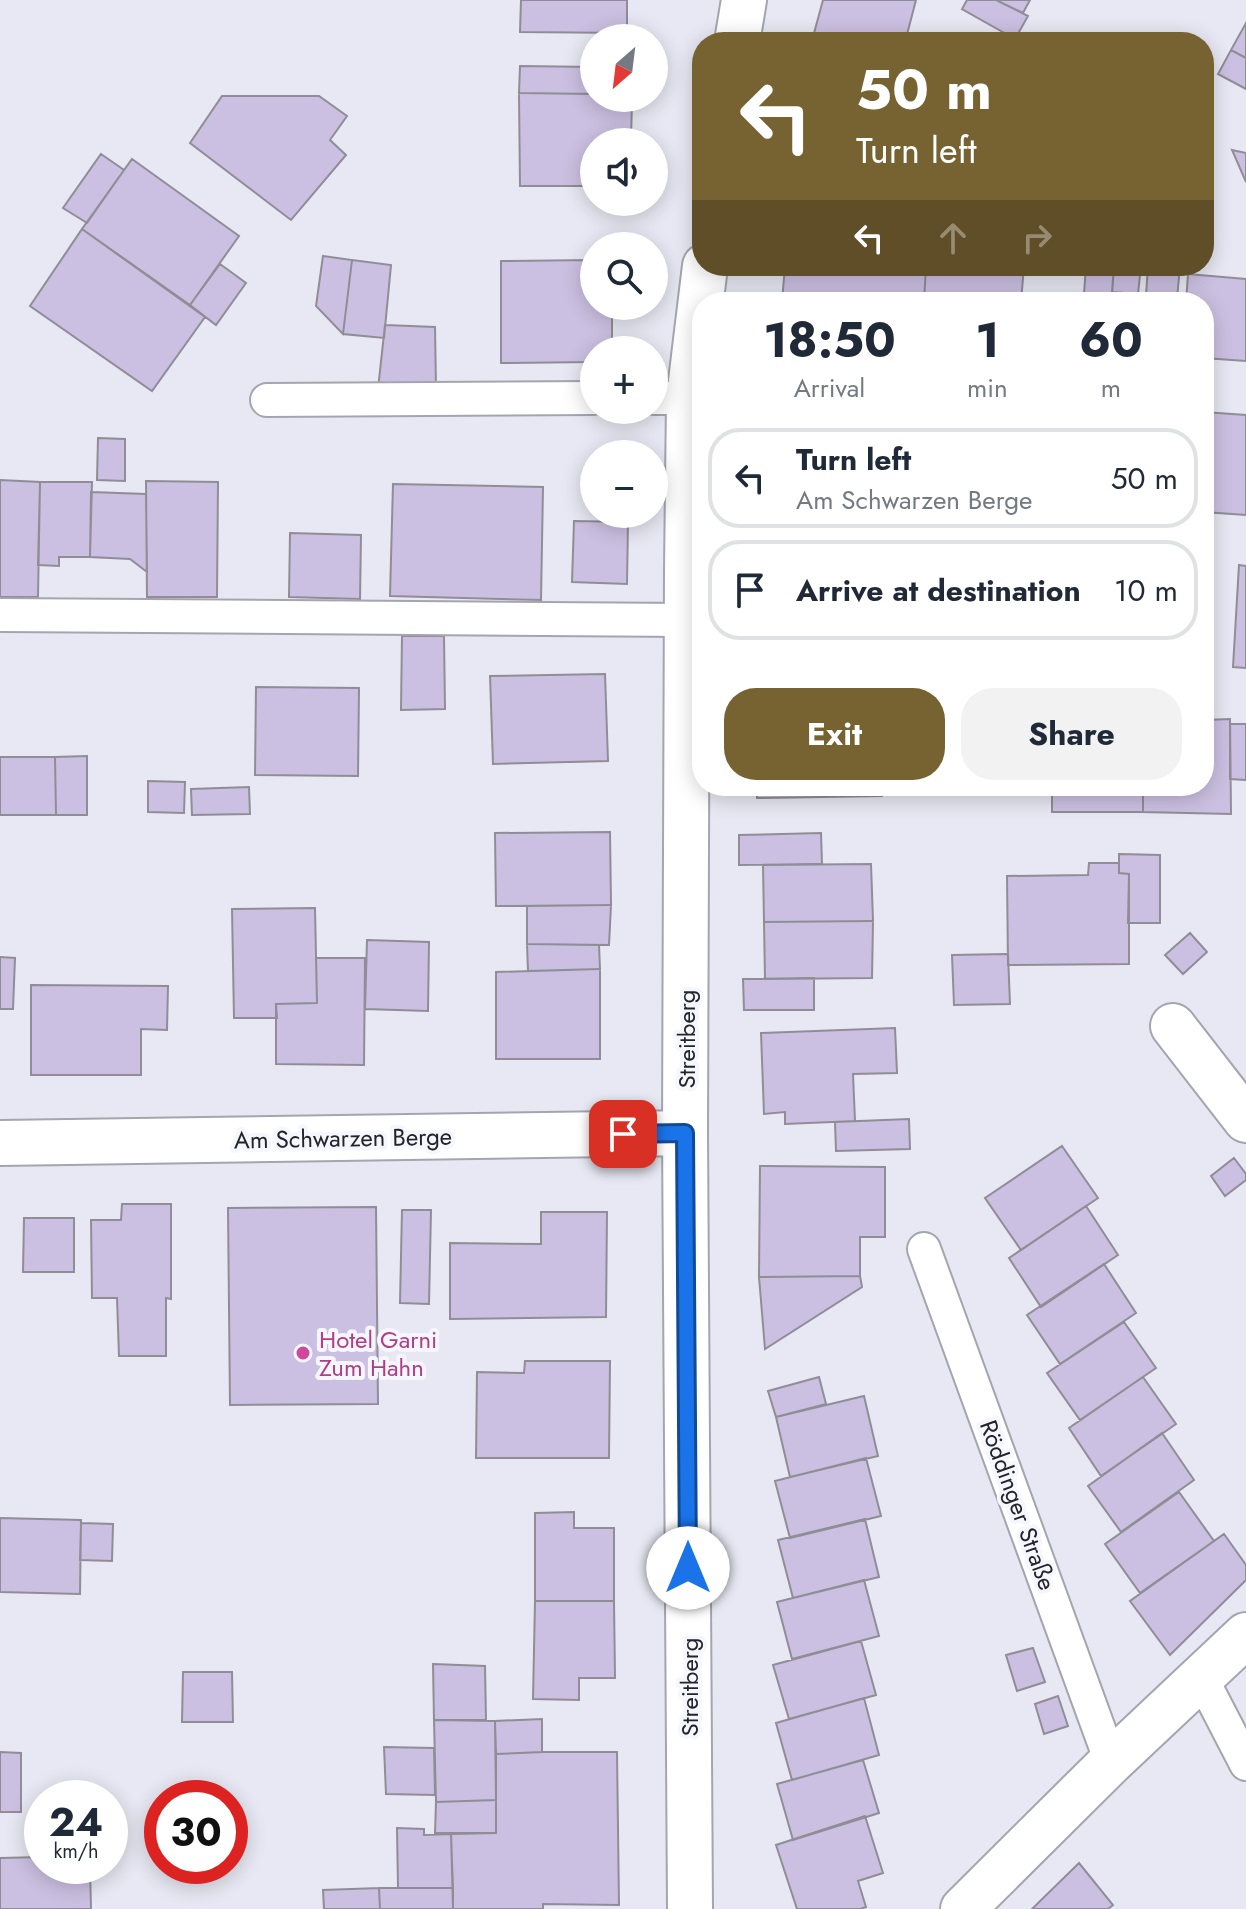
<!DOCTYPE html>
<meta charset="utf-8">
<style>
:root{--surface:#fff;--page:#f2f2f3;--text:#1f2937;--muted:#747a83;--line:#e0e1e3;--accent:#776231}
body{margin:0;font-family:Jost,sans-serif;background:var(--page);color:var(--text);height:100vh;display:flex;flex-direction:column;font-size:30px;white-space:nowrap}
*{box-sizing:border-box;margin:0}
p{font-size:26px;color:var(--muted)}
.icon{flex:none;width:44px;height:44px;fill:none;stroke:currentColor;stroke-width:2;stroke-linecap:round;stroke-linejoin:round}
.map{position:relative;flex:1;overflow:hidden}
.sheet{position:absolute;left:692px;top:292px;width:522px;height:504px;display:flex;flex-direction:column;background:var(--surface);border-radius:32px;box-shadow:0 4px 20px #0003}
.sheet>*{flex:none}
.top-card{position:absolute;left:692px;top:32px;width:522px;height:244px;border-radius:32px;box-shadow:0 4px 20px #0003;background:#776231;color:#fff;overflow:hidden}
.needle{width:52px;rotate:208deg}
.buttons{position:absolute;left:580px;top:24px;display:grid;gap:16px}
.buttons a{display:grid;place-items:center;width:88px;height:88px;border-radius:50%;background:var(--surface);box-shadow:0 4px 20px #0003;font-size:40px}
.speed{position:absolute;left:24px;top:1780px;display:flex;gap:16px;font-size:40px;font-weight:700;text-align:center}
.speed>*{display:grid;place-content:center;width:104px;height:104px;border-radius:50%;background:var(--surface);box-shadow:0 4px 20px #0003;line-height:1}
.speed small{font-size:20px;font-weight:400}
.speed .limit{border:12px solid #d22;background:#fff;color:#111}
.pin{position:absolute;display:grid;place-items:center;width:68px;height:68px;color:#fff;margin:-34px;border-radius:16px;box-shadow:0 4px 12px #0006}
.me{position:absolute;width:88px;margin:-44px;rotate:0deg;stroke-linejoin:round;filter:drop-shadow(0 0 6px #0008)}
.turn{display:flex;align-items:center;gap:28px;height:168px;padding:0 32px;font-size:36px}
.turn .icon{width:104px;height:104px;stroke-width:2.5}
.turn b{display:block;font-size:56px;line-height:68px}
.lanes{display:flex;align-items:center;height:76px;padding:0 32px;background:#0003;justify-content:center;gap:40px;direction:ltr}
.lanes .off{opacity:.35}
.eta{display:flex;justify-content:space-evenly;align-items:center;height:136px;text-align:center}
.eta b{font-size:48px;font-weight:700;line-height:56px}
.primary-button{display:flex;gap:16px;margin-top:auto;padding:16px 32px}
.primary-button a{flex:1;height:92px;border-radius:32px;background:var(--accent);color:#fff;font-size:32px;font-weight:700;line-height:92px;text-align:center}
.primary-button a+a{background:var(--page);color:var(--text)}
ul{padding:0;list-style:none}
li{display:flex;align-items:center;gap:24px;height:100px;margin:0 16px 12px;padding:0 16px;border:4px solid var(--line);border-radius:32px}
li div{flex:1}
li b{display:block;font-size:30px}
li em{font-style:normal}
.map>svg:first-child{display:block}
.building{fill:#ccc0e2;stroke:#908d96;stroke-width:2}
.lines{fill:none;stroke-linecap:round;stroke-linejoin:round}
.service-casing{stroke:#a4a5af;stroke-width:36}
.minor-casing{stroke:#a4a5af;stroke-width:48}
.service{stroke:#fff;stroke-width:32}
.minor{stroke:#fff;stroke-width:44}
.route-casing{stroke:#114b97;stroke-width:20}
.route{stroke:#1a73e8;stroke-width:14}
.hotel-dot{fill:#d1479c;stroke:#f5f6fe;stroke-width:3}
.labels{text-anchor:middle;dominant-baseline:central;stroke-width:8;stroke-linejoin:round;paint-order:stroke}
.street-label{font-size:24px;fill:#232428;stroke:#f5f6fe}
.hotel-label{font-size:24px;fill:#b23c85;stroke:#f5f6fe;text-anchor:start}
</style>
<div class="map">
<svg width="1246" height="1909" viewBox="0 0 1246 1909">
<rect width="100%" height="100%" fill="#e7e8f3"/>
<path class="building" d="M 521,0 L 627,0 L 627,33 L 520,32 Z
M 823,0 L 916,0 L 905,42 L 833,42 L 813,37 Z
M 967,0 L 996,0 L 1028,16 L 1015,39 L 962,9 Z
M 996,0 L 1030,0 L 1023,13 Z
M 1246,23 L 1246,58 L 1231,50 Z
M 1231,50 L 1246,58 L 1246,89 L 1218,74 Z
M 520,66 L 594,67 L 594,94 L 519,93 Z
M 519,93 L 594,94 L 594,98 L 632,98 L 631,142 L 594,142 L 594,186 L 520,186 Z
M 222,96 L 319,96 L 347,116 L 330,140 L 346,155 L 291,220 L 190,143 Z
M 1232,150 L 1246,153 L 1246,182 Z
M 101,154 L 124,170 L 87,223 L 63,208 Z
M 132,159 L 239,236 L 190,305 L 82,229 Z
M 82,229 L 205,317 L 152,391 L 30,306 Z
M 323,256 L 352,260 L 343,334 L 316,306 Z
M 352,260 L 391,265 L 384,338 L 343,334 Z
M 594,260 L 594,306 L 612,306 L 612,350 L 594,350 L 594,362 L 501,363 L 501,261 Z
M 220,264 L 246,283 L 216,325 L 190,305 Z
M 785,266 L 926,266 L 924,302 L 782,302 Z
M 926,266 L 1024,266 L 1021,302 L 924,302 Z
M 1086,266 L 1114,266 L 1112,296 L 1084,294 Z
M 1114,266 L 1141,266 L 1138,294 L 1112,292 Z
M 1148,266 L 1180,266 L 1177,299 L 1146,295 Z
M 1188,274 L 1246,279 L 1246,361 L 1204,358 L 1204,302 L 1186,302 Z
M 385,325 L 435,327 L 436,389 L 378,389 Z
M 1204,412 L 1246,415 L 1246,515 L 1204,512 Z
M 98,438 L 125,439 L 125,481 L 97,480 Z
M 0,480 L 40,482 L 38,597 L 0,597 Z
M 146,481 L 218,482 L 217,597 L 147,597 Z
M 40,482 L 92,482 L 90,557 L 59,557 L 59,566 L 38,565 Z
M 393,484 L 543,487 L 541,600 L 390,596 Z
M 91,492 L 146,494 L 147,572 L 130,559 L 90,557 Z
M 574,521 L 628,522 L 627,584 L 572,582 Z
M 290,533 L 361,535 L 360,599 L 289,597 Z
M 1239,565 L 1246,566 L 1246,668 L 1233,667 Z
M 402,636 L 444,636 L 445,709 L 401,710 Z
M 605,674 L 608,761 L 493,764 L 490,676 Z
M 256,687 L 359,688 L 358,776 L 255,775 Z
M 1230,719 L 1231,814 L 1143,812 L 1143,786 L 1204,786 L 1204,720 Z
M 1230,724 L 1246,724 L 1246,780 L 1230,779 Z
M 87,756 L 87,815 L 56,815 L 55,757 Z
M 0,757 L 55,757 L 56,815 L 0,815 Z
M 148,781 L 185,782 L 184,813 L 148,812 Z
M 757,786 L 881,786 L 882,796 L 757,798 Z
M 1052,786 L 1143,786 L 1143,812 L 1052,812 Z
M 249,787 L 250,814 L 192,815 L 191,789 Z
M 610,832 L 611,905 L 496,906 L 495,833 Z
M 821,833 L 822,864 L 739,865 L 739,835 Z
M 1119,854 L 1160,855 L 1160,923 L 1128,923 L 1129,874 L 1119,873 Z
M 1089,863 L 1119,863 L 1119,873 L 1129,874 L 1129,964 L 1008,965 L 1007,876 L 1088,875 Z
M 871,864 L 873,921 L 764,922 L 763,865 Z
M 611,905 L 609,945 L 527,944 L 527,906 Z
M 315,908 L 317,1003 L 276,1004 L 277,1018 L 234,1018 L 232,909 Z
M 873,921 L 872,978 L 765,979 L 764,922 Z
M 1190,933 L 1207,952 L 1183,974 L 1165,955 Z
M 367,940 L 429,942 L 428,1011 L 365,1009 Z
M 527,944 L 599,945 L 600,969 L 528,971 Z
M 1008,954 L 1010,1004 L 954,1005 L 952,955 Z
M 0,957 L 15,958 L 13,1009 L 0,1009 Z
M 316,958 L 365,958 L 364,1065 L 276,1064 L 276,1004 L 317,1003 Z
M 600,969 L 600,1059 L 496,1059 L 496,972 Z
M 814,978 L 814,1010 L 744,1010 L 743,979 Z
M 31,985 L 168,986 L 167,1030 L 141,1029 L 141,1075 L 31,1075 Z
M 895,1028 L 897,1073 L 853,1074 L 855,1121 L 785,1124 L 785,1112 L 764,1114 L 761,1033 Z
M 909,1119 L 910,1149 L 836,1151 L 835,1122 Z
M 1062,1146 L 1098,1198 L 1021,1250 L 985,1198 Z
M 1234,1158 L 1246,1174 L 1246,1180 L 1225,1196 L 1211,1176 Z
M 760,1166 L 885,1167 L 885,1237 L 860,1237 L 860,1276 L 759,1277 Z
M 122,1204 L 171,1204 L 171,1299 L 166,1298 L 166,1356 L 119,1356 L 117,1298 L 92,1298 L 91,1220 L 121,1220 Z
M 1086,1206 L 1118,1255 L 1041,1307 L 1009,1258 Z
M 376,1207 L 378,1404 L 230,1405 L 228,1208 Z
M 402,1210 L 431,1210 L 429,1304 L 400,1303 Z
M 541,1212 L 607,1212 L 606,1317 L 450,1319 L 450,1243 L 541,1244 Z
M 24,1218 L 74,1218 L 74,1272 L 23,1272 Z
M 1104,1264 L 1136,1313 L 1060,1364 L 1027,1315 Z
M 860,1276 L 862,1287 L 765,1349 L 759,1277 Z
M 1124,1322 L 1156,1368 L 1080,1420 L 1047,1373 Z
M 525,1361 L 610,1361 L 609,1458 L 476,1458 L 477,1372 L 524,1373 Z
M 819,1377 L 826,1404 L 776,1417 L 768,1391 Z
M 1143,1377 L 1176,1424 L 1101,1476 L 1069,1428 Z
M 864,1396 L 878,1456 L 790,1477 L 776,1417 Z
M 1162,1433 L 1194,1480 L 1121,1532 L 1088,1486 Z
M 866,1458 L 881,1516 L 790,1538 L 775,1481 Z
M 1179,1492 L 1214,1541 L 1140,1593 L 1105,1544 Z
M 574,1512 L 574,1528 L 614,1528 L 614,1601 L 535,1601 L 535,1513 Z
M 0,1518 L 81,1520 L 80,1594 L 0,1592 Z
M 865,1519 L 879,1577 L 793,1598 L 778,1540 Z
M 81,1523 L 113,1524 L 112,1561 L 80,1560 Z
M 1224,1534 L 1246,1565 L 1246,1580 L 1170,1655 L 1130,1601 Z
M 864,1580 L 879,1636 L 792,1659 L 777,1602 Z
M 535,1601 L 614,1601 L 615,1678 L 579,1678 L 579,1700 L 533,1699 Z
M 861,1641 L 876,1695 L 789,1719 L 773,1665 Z
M 1033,1648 L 1045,1682 L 1017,1691 L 1006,1655 Z
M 433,1664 L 485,1666 L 486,1720 L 434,1720 Z
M 183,1672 L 232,1672 L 233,1722 L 182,1722 Z
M 1058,1696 L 1068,1726 L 1044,1734 L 1035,1704 Z
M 864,1698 L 879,1755 L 792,1780 L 776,1723 Z
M 542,1719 L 542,1752 L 496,1754 L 495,1721 Z
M 434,1720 L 495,1721 L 496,1800 L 436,1802 Z
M 384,1747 L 434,1748 L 435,1795 L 386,1794 Z
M 0,1752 L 21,1753 L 21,1812 L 0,1812 Z
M 542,1752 L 617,1752 L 619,1905 L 543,1904 L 543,1909 L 453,1909 L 451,1834 L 496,1833 L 496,1754 Z
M 863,1760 L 879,1813 L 793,1840 L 777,1784 Z
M 496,1800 L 496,1833 L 435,1833 L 436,1802 Z
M 865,1816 L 883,1873 L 858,1881 L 866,1907 L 860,1909 L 797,1909 L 776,1845 Z
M 397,1828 L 424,1829 L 424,1835 L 451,1834 L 453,1888 L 398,1888 Z
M 42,1857 L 42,1866 L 90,1866 L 91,1909 L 0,1909 L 0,1858 Z
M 1079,1863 L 1113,1905 L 1108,1909 L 1032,1909 Z
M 379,1888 L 453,1888 L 453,1909 L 380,1909 Z
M 379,1888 L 380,1909 L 324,1909 L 323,1890 Z"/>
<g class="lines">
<defs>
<path id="service" d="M 654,398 L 689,398
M 267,400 L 594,398
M 0,615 L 687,620
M 924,1249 L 1111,1762
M 1201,1677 L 1246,1764"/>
<path id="minor" d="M 737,42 L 744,0
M 1173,1026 L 1246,1120
M 0,1143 L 685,1133
M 690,1909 L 685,1133 L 687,571 L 689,398 L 705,266
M 963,1909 L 1111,1762 L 1246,1635"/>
</defs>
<use href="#service" class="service-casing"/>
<use href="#minor" class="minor-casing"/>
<use href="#service" class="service"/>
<use href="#minor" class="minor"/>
</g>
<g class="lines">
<defs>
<path id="route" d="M 623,1134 L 685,1133 L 688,1568"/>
</defs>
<use href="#route" class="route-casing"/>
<use href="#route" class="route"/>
</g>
<circle class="hotel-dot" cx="303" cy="1353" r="8"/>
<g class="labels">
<g class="street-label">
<text transform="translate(686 1039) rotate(-90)">Streitberg</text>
<text transform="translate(343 1138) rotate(-1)">Am Schwarzen Berge</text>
<text transform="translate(1018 1505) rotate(70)">Röddinger Straße</text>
<text transform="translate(689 1687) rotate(-90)">Streitberg</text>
</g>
<g class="hotel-label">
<text x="319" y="1339">Hotel Garni<tspan x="319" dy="28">Zum Hahn</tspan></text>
</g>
</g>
</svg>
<div class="buttons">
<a><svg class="needle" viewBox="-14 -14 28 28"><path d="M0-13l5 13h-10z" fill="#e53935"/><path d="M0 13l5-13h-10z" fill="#747a83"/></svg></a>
<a><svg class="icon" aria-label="sound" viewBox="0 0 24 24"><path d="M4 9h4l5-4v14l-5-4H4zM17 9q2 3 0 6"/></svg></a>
<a><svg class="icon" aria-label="search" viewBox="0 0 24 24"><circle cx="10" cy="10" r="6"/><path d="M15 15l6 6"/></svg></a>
<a>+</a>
<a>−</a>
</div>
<div class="speed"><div>24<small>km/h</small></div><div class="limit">30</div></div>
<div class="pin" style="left:623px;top:1134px;background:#d93025"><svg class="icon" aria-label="arrive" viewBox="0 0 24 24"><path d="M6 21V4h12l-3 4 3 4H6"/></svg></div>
<svg class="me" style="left:688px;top:1568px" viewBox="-20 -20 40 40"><circle r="19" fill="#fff"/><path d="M0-13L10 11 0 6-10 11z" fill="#1a73e8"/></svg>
<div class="top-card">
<div class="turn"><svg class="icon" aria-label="left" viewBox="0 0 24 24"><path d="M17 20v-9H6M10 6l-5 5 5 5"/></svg><div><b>50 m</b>Turn left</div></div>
<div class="lanes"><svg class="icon" aria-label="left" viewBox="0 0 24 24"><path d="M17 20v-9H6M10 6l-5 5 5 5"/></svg><svg class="icon off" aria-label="ahead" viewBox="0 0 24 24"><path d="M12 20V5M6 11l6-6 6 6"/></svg><svg class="icon off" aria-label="right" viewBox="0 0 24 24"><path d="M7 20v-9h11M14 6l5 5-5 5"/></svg></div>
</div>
<section class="sheet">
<div class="eta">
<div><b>18:50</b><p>Arrival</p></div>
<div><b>1</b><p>min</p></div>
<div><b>60</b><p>m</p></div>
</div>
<ul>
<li><svg class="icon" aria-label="left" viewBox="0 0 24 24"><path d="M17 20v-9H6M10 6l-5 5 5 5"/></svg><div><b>Turn left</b><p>Am Schwarzen Berge</p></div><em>50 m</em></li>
<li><svg class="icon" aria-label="arrive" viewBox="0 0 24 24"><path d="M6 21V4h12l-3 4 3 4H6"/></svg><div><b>Arrive at destination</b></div><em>10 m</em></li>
</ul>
<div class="primary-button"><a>Exit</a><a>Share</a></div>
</section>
</div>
